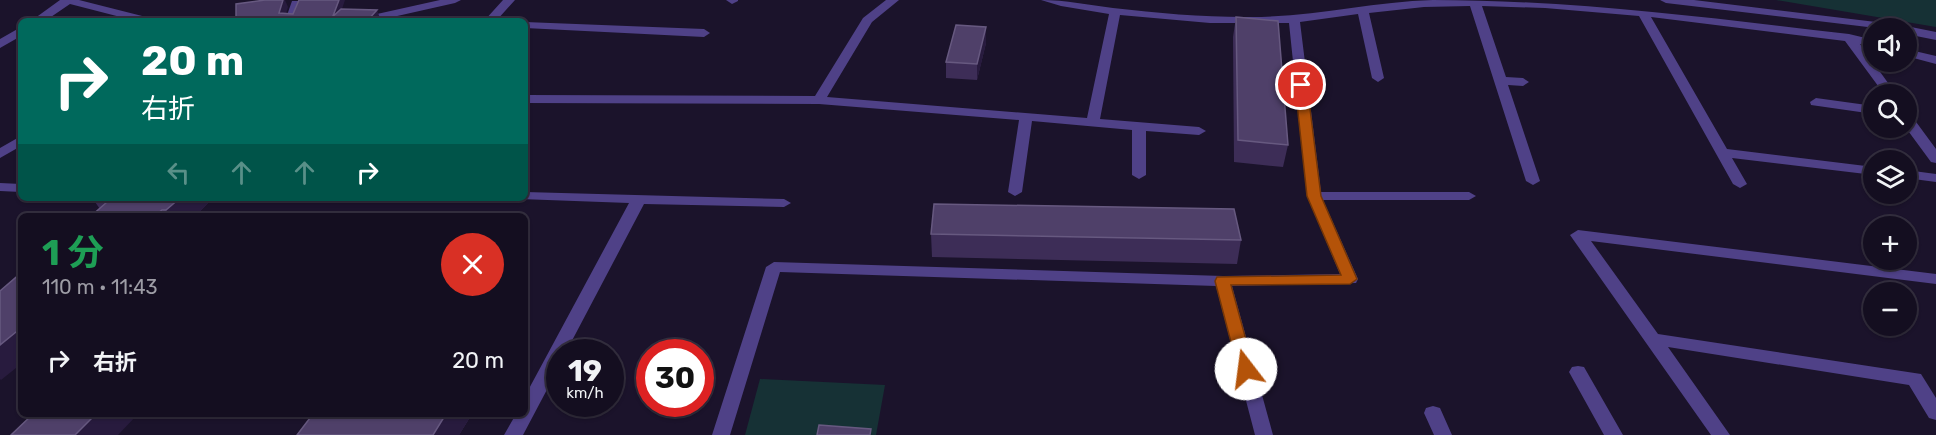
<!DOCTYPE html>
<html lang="ja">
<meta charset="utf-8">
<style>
:root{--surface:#140e20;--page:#211c2d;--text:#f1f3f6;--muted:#9d9ca5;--line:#332e3e}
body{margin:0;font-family:Rubik,"Noto Sans JP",sans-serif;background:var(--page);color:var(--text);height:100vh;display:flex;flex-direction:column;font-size:22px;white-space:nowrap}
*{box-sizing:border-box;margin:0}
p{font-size:20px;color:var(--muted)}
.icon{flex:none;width:33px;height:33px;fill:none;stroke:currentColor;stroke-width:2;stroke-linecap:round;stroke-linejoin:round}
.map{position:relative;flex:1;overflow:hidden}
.details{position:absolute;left:18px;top:213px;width:510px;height:204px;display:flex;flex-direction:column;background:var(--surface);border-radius:9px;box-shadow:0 2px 4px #0004,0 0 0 2px var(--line)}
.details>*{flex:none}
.top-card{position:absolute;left:18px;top:18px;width:510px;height:183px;border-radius:9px;box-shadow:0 2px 4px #0004,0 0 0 2px var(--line);background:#00695c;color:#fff;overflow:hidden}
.tools{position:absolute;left:1863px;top:18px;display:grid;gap:12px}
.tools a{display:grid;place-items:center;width:54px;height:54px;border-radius:50%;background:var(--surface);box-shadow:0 2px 4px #0004,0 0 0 2px var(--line);font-size:30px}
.speed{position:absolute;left:546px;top:339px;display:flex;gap:12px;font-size:30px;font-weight:700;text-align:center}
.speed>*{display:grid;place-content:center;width:78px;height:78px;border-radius:50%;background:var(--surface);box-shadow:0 2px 4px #0004,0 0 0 2px var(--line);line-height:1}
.speed small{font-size:15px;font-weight:400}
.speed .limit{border:9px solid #d22;background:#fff;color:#111}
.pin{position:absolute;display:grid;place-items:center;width:51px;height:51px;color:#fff;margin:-26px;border:3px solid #fff;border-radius:50%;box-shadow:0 2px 6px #0007}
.me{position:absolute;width:66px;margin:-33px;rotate:345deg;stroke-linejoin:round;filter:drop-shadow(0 0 4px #0008)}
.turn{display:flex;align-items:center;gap:21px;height:126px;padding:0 24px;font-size:27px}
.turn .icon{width:78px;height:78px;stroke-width:2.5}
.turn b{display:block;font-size:42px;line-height:51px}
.lanes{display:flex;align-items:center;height:57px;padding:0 24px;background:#0003;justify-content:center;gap:30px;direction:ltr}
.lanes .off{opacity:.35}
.round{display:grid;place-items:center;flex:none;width:63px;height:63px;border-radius:32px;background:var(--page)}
.headline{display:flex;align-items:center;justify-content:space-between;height:102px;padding:0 24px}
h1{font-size:36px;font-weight:700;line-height:45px;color:#1e9e55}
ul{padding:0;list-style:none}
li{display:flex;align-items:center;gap:18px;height:90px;padding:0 24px}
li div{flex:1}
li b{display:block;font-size:22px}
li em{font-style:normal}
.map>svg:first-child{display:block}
.green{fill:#163135}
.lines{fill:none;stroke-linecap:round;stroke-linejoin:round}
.minor{fill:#4f4187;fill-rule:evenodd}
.wall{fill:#3d2d57}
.shaded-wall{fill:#281b3e}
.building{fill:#4f4069;stroke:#675980;stroke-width:1.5}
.route{fill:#b45309;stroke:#753606;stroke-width:1.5}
</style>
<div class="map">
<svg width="1936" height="435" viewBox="0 0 1936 435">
<rect width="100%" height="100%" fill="#1b132b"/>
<path class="green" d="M 1776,0 L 1936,0 L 1936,27 Z
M 760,379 L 885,385 L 876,435 L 745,435 Z"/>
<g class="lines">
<path class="minor" d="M 60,0 L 79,0 L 154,19 L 156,21 L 136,21 L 70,4 L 45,21 L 31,21 Z
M 440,0 L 461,0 L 455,3 L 375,21 L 353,21 L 359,18 Z
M 503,0 L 515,0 L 496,21 L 484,21 Z
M 726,0 L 738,0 L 738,1 L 732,4 Z
M 886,0 L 899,0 L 872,22 L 827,97 L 1087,118 L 1109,14 L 1061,6 L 1041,0 C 1066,0 1089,5 1113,8 C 1157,13 1201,17 1245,17 C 1309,18 1369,2 1433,0 C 1573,0 1711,18 1849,34 L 1874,40 L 1874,47 L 1860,44 L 1896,94 L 1884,94 L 1845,41 L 1651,17 L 1727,149 L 1874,167 L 1874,175 L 1732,158 L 1747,184 L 1740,188 L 1733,184 L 1639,16 L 1545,8 L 1482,6 L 1506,77 L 1523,78 L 1529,82 L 1523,86 L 1508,85 L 1540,181 L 1533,185 L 1526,181 L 1470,6 L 1424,7 L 1369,13 L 1384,78 L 1378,82 L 1372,78 L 1358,14 L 1300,22 L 1321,192 L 1469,192 L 1476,196 L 1469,200 L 1323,200 L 1358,279 L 1356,283 L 1232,286 L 1273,435 L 1255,435 L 1216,286 L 780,272 L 730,435 L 712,435 L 766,267 L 774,262 L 1223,276 L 1340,274 L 1307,196 L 1289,23 L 1210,23 L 1120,15 L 1100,119 L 1199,127 L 1206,131 L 1199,135 L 1146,131 L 1146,175 L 1139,179 L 1132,175 L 1132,130 L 1032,121 L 1022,192 L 1015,196 L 1008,192 L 1019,120 L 819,104 L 525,103 L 525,95 L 815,96 L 863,18 Z
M 1660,0 L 1694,0 L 1901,25 L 1936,32 L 1936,40 L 1906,34 L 1906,28 L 1876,28 L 1666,3 Z
M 292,1 L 300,1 L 302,3 L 297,21 L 285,21 Z
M 525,22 L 704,29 L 710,33 L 704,37 L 525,28 Z
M 21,27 L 21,36 L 0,48 L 0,39 Z
M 1906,49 L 1936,56 L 1936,64 L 1906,56 Z
M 1816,98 L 1874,106 L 1874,114 L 1811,105 L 1810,102 Z
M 1906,114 L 1911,115 L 1936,149 L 1936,163 L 1931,162 L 1906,128 Z
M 21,136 L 21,146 L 0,158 L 0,148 Z
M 1906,170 L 1936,174 L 1936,182 L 1906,178 Z
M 0,183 L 21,184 L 21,192 L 0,191 Z
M 525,192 L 784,199 L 791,203 L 784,207 L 644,204 L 566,352 L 560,352 L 560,365 L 523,435 L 504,435 L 516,414 L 525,414 L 525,396 L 629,203 L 520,199 L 525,198 Z
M 1578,230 L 1936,274 L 1936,284 L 1591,241 L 1658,334 L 1921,374 L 1936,398 L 1936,420 L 1929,418 L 1909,385 L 1668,347 L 1730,435 L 1711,435 L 1570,235 Z
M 1578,366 L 1584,367 L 1623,435 L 1604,435 L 1569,372 L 1572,367 Z
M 1433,406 L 1440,408 L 1452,435 L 1434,435 L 1424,413 L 1426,408 Z"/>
</g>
<path class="wall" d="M 1236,17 L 1288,145 L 1283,167 L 1234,162 L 1233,37 Z
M 986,27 L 986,43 L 977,80 L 946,78 L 946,62 Z
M 95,202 L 209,202 L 195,216 L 91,216 L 100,209 Z
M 931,234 L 1241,240 L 1237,264 L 932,257 Z
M 253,414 L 472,414 L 459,435 L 297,435 L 310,419 Z"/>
<path class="shaded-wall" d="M 283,0 L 285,0 L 288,7 L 284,21 L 279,13 Z
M 339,0 L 345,0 L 338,21 L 332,21 Z
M 377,10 L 381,21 L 367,21 Z
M 986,27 L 986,43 L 977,80 L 977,64 Z
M 180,198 L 207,198 L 209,202 L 195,216 L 170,216 L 166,210 Z
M 162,210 L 166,216 L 154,216 Z
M 21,328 L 21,364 L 1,380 L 0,379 L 0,345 Z
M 96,414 L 138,414 L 118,435 L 75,435 Z
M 446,414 L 472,414 L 459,435 L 433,435 Z"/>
<path class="building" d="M 265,0 L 283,0 L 279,13 L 293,14 L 299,0 L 339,0 L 333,16 L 328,21 L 236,20 L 236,4 Z
M 341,9 L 377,10 L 367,21 L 328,21 Z
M 1236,17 L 1278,21 L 1288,145 L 1238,140 Z
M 956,25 L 986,27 L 977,64 L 946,62 Z
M 100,198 L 180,198 L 166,210 L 162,210 L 154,216 L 91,216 L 107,202 L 95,202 Z
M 934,204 L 1234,209 L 1241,240 L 931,234 Z
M 21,273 L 21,328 L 0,345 L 0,291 Z
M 33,414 L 96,414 L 75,435 L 11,435 Z
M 313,414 L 446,414 L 433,435 L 297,435 Z
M 819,425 L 871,429 L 870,435 L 817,435 Z"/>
<path class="route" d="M 1301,82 L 1307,85 L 1321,196 L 1357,279 L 1350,284 L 1231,285 L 1254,369 L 1252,373 L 1241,373 L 1238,369 L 1215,281 L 1217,277 L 1341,275 L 1307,196 L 1295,85 Z"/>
</svg>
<div class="tools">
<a><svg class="icon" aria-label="sound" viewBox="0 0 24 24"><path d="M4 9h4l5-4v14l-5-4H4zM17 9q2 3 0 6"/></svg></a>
<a><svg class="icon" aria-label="search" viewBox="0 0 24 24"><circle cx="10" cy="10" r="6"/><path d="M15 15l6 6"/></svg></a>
<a><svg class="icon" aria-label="layers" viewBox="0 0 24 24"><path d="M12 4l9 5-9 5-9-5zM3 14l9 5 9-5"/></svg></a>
<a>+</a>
<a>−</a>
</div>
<div class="speed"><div>19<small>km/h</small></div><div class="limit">30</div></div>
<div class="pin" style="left:1301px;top:85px;background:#d93025"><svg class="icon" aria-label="arrive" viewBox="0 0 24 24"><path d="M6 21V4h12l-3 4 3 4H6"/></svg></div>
<svg class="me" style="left:1246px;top:369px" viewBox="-20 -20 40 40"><circle r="19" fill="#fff"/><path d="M0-13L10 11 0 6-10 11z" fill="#b45309"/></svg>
<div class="top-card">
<div class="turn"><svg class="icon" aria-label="right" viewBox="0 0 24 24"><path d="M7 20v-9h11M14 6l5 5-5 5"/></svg><div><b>20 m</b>右折</div></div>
<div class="lanes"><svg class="icon off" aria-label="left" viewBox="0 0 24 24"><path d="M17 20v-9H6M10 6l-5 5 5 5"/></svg><svg class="icon off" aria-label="ahead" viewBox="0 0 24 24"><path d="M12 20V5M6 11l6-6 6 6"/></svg><svg class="icon off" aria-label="ahead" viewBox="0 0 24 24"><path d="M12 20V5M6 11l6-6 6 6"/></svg><svg class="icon" aria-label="right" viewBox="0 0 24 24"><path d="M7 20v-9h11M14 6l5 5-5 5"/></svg></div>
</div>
<section class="details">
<div class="headline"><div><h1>1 分</h1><p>110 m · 11:43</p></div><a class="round" style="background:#d93025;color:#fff"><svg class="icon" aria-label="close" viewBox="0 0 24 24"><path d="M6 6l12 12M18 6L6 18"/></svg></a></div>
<ul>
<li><svg class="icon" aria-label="right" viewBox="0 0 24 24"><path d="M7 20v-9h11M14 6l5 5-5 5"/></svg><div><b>右折</b></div><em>20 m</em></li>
</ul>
</section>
</div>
